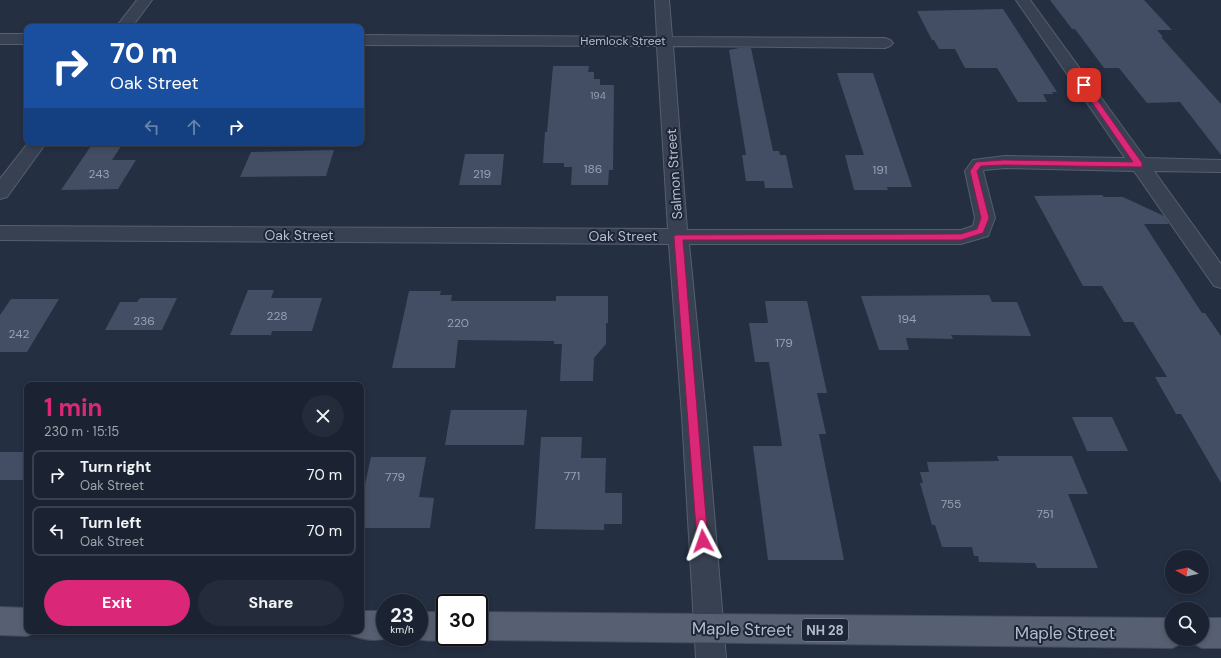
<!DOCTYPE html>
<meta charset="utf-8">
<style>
:root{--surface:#1b2332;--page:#242b3a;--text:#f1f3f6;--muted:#a0a4ac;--line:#39404d;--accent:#db2777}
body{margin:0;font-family:"DM Sans",sans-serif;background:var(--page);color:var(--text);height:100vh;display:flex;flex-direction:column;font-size:15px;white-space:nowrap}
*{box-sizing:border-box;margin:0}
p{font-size:13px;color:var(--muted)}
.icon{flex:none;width:22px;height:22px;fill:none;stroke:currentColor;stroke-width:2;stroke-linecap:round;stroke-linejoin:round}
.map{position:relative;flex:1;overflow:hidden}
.side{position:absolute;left:24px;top:382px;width:340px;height:252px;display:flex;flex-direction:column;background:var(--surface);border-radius:8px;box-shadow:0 2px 6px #0003,0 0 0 1px var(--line)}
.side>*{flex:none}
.top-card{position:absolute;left:24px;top:24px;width:340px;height:122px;border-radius:8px;box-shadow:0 2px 6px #0003,0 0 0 1px var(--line);background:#1a4fa0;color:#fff;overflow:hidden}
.needle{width:26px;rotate:278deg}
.controls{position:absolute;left:1165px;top:550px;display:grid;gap:8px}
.controls a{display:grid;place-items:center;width:44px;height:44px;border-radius:50%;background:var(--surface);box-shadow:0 2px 6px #0003,0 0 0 1px var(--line);font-size:20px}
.speed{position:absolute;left:376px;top:594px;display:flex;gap:8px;font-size:20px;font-weight:700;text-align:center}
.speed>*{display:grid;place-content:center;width:52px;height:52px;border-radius:50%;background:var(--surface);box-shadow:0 2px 6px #0003,0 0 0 1px var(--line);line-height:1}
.speed small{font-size:10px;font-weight:400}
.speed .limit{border:2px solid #111;border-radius:6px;background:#fff;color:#111}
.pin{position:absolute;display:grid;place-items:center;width:34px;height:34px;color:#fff;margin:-17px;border-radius:8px;box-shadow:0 2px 6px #0006}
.me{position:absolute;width:44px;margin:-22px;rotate:356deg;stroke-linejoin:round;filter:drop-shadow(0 0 3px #0008)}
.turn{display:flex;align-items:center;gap:14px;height:84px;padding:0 20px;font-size:18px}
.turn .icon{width:52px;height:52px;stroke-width:2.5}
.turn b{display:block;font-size:28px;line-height:34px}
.lanes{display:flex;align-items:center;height:38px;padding:0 20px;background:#0003;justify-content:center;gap:20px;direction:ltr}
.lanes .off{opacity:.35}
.round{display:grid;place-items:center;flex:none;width:42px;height:42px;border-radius:21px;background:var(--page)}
.summary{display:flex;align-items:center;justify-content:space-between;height:68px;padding:0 20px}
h1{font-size:24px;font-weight:700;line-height:30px;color:var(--accent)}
.cta{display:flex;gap:8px;margin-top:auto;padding:8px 20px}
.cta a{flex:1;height:46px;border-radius:24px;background:var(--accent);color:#fff;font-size:16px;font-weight:700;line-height:46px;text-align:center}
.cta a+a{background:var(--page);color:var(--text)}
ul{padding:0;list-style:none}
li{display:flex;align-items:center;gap:12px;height:50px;margin:0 8px 6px;padding:0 12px;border:2px solid var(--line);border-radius:8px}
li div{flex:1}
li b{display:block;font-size:15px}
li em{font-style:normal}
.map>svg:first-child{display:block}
.building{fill:#434e64}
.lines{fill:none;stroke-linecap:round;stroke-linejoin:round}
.minor-casing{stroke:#565f6f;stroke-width:2}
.major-casing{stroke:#424a5b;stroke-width:2}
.minor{fill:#384152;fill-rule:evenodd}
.major{fill:#566072;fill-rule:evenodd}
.route{fill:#db2777;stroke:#8e194d}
.labels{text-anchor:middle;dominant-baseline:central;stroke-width:4;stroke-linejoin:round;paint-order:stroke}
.far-number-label{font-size:10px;fill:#98a0b2}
.far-street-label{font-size:12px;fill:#b5bccc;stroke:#1d2637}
.number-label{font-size:12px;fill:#98a0b2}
.shield{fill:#1d2637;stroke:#878f9f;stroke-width:1}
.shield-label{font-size:13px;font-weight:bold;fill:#b5bccc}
.street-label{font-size:14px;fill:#b5bccc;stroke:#1d2637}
.near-street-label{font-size:17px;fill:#b5bccc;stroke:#1d2637}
</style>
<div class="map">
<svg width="1221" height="658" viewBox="0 0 1221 658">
<rect width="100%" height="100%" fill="#242f42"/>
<path class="building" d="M 1050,0 L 1144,0 L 1172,30 L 1157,30 L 1163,37 L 1161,37 L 1221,104 L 1221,155 L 1180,102 L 1147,103 L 1119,68 L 1104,68 L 1075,29 L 1072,29 Z
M 1003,9 L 1057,92 L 1052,92 L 1053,94 L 1043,94 L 1047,102 L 1018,102 L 997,68 L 965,68 L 955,49 L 939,49 L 934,40 L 932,40 L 917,11 Z
M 739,48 L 751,48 L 773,151 L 779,151 L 780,155 L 786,155 L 793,188 L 765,188 L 764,181 L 746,181 L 742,155 L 746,155 L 729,50 Z
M 553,66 L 589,66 L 588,72 L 594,72 L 594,79 L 600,79 L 600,85 L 614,85 L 613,170 L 609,170 L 608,185 L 571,185 L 572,167 L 564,167 L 564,163 L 543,163 L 545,132 L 547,132 Z
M 837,73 L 873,73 L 912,187 L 887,187 L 888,190 L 854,190 L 845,155 L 864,155 Z
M 93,143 L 123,143 L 112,160 L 136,160 L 118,189 L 61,190 Z
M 334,150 L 326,176 L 240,177 L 251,152 Z
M 465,154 L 504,154 L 501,185 L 459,185 Z
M 1102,195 L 1104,197 L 1123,197 L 1164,216 L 1169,224 L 1144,224 L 1202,313 L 1205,313 L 1221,336 L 1221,483 L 1181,414 L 1176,414 L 1155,377 L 1167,377 L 1133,322 L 1124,322 L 1102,286 L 1083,286 L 1034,196 Z
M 248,290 L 274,290 L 271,298 L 322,298 L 312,331 L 272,331 L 271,335 L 230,335 Z
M 409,291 L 441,291 L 440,295 L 452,295 L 451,301 L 556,301 L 556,296 L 608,296 L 608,323 L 606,323 L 606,344 L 594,358 L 593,381 L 560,381 L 562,344 L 554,344 L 554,341 L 458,340 L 455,368 L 392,368 Z
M 989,295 L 992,302 L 1017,302 L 1031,336 L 951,335 L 953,339 L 906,338 L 909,350 L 879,350 L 861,296 Z
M 140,298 L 177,298 L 162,330 L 105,330 L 120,302 L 137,302 Z
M 11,299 L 59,299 L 27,352 L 0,352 L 0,315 Z
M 765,301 L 807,301 L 827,393 L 817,393 L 826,434 L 819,434 L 844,560 L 768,560 L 753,446 L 782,446 L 769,362 L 755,362 L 749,323 L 768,323 Z
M 451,410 L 527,410 L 524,445 L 445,445 Z
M 1072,417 L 1112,417 L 1128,451 L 1087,451 Z
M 541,437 L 582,437 L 581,458 L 606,458 L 605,493 L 622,493 L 622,524 L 604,524 L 604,530 L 535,529 Z
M 0,452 L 27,452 L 27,480 L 0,480 Z
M 997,456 L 1072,456 L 1088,494 L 1068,494 L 1098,568 L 1037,568 L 1035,563 L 979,562 L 978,556 L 974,556 L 972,547 L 942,547 L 935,525 L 932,525 L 920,483 L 923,483 L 920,472 L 929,472 L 927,462 L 999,461 Z
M 371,457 L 426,457 L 419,497 L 434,498 L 430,528 L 361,528 L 361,502 Z"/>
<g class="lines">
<defs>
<path id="minor" d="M 137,0 L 152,0 L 132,27 L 116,27 Z
M 655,0 L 669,0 L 672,37 L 885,38 L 890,40 L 893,43 L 890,46 L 885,48 L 673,46 L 687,230 L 961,230 L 973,226 L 975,218 L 965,171 L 973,160 L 1005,156 L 1125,158 L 1016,0 L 1030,0 L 1145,158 L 1221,160 L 1221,172 L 1154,171 L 1221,264 L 1221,288 L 1214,286 L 1134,171 L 1005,168 L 984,170 L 983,171 L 995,218 L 988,236 L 961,244 L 689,244 L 706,416 L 726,658 L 696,658 L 682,416 L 669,244 L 0,240 L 0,226 L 668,229 L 657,46 L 361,45 L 361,35 L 657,37 Z
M 0,34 L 27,34 L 27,44 L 0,44 Z
M 28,143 L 46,143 L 7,197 L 0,199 L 0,179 Z"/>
<path id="major" d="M 0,607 L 27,608 L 27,631 L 38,631 L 37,632 L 27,636 L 0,635 Z
M 361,611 L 385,611 L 385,637 L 391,637 C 378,642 363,640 351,635 L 349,631 L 361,631 Z
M 419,612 L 445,612 L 445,637 L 453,637 C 440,642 424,642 411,637 L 419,637 Z
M 479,612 L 1172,618 L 1172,639 L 1184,639 L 1182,643 L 1172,648 L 479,640 L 471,637 L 479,637 Z
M 1202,618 L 1221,618 L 1221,648 L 1202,648 L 1192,643 L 1190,639 L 1202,639 Z"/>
</defs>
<use href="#minor" class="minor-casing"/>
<use href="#major" class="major-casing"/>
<use href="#minor" class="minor"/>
<use href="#major" class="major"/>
</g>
<path class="route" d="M 1084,83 L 1086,84 L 1142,163 L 1142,167 L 1004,165 L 981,166 L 977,171 L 989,218 L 983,233 L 961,240 L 683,240 L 708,541 L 707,545 L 703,546 L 699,545 L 697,541 L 674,237 L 675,235 L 961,234 L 977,229 L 981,218 L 970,171 L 976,162 L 1004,160 L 1133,162 L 1080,85 Z"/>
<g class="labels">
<g class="far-number-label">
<text x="598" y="95">194</text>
</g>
<g class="far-street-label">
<text x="623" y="41">Hemlock Street</text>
</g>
<g class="number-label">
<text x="593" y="169">186</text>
<text x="880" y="170">191</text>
<text x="99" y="174">243</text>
<text x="482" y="174">219</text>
<text x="277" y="316">228</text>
<text x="907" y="319">194</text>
<text x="144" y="321">236</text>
<text x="458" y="323">220</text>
<text x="19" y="334">242</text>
<text x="784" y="343">179</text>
<text x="572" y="476">771</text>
<text x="395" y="477">779</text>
<text x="951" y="504">755</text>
<text x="1045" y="514">751</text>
</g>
<rect class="shield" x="802" y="619" width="46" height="22" rx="3"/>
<g class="shield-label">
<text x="825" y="630">NH 28</text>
</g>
<g class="street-label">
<text transform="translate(674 174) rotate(-94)">Salmon Street</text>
<text x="299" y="235">Oak Street</text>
<text x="623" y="236">Oak Street</text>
</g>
<g class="near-street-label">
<text transform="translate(742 629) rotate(1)">Maple Street</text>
<text x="1065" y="633">Maple Street</text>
</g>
</g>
</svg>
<div class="controls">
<a><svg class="needle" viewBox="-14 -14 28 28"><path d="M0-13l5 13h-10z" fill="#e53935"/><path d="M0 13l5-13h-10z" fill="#a0a4ac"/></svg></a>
<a><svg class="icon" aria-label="search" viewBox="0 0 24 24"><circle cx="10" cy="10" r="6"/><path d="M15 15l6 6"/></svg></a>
</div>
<div class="speed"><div>23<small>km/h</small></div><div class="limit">30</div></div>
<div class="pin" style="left:1084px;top:85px;background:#d93025"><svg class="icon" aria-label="arrive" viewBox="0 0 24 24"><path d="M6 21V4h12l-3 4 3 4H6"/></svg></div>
<svg class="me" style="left:703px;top:541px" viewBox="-20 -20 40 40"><path d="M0-17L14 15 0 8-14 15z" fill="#db2777" stroke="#fff" stroke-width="4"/></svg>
<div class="top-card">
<div class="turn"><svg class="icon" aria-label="right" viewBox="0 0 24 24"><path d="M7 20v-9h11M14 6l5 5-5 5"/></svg><div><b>70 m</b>Oak Street</div></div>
<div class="lanes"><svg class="icon off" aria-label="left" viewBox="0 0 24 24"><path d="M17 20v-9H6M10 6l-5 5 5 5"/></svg><svg class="icon off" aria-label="ahead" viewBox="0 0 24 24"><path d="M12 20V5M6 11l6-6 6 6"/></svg><svg class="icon" aria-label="right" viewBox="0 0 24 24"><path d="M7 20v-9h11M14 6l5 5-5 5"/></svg></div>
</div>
<section class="side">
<div class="summary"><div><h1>1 min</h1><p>230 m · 15:15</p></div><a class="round"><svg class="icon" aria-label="close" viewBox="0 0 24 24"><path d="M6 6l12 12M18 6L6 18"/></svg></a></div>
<ul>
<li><svg class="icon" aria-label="right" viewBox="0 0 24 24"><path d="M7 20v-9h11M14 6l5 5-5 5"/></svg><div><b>Turn right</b><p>Oak Street</p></div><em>70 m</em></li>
<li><svg class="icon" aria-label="left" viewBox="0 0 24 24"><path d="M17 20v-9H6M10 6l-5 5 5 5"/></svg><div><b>Turn left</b><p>Oak Street</p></div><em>70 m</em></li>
</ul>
<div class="cta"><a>Exit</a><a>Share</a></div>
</section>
</div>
